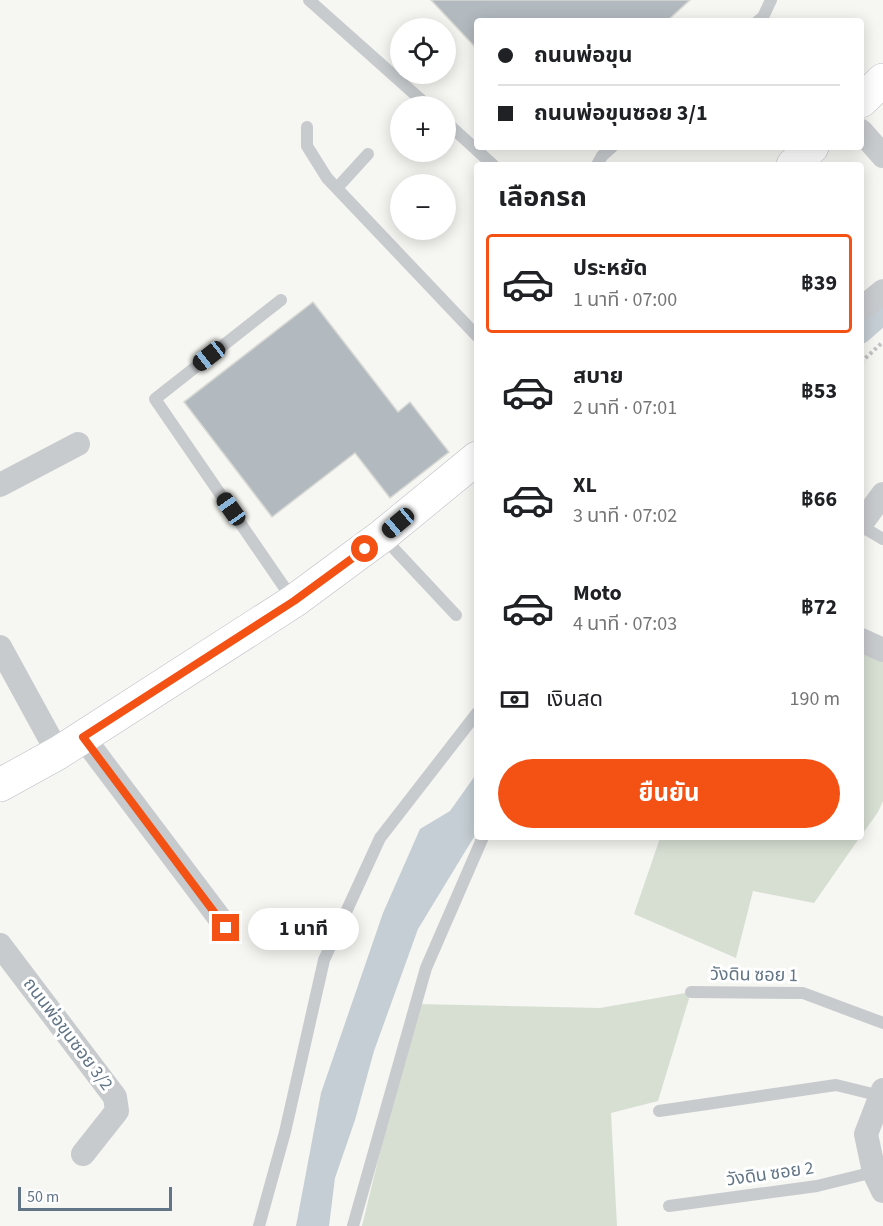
<!DOCTYPE html>
<html lang="th">
<meta charset="utf-8">
<style>
body{margin:0;font-family:"Source Sans 3","Noto Sans Thai",sans-serif;background:#f6f6f6;color:#202124;height:100vh;display:flex;flex-direction:column;font-size:22px;white-space:nowrap}
*{box-sizing:border-box;margin:0}
p{font-size:20px;color:#757577}
.icon{flex:none;width:33px;height:33px;fill:none;stroke:currentColor;stroke-width:2;stroke-linecap:round;stroke-linejoin:round}
.map{position:relative;flex:1;overflow:hidden}
.side{position:absolute;left:474px;top:162px;width:390px;height:678px;display:flex;flex-direction:column;background:#fff;border-radius:6px;box-shadow:0 3px 15px #0003}
.side>*{flex:none}
.guide{position:absolute;left:474px;top:18px;width:390px;height:132px;border-radius:6px;box-shadow:0 3px 15px #0003;display:grid;align-content:center;height:132px;padding:0 24px;background:#fff}
.tools{position:absolute;left:390px;top:18px;display:grid;gap:12px}
.tools a{display:grid;place-items:center;width:66px;height:66px;border-radius:50%;background:#fff;box-shadow:0 3px 15px #0003;font-size:30px}
.scale{position:absolute;left:18px;bottom:15px;width:154px;box-sizing:border-box;padding-left:6px;border:3px solid #627586;border-top:0;font-size:16px;line-height:21px;white-space:nowrap;color:#627586;-webkit-text-stroke:4px #fff;paint-order:stroke}
.end{position:absolute;width:27px;height:27px;margin:-14px;border:8px solid #f45215;background:#fff;box-shadow:0 0 0 3px #fff}
.from{border-radius:50%}
.bubble{position:absolute;height:42px;border-radius:21px;background:#fff;box-shadow:0 3px 15px #0003;font-size:20px;font-weight:700;line-height:42px;text-align:center}
.car{position:absolute;width:18px;height:36px;margin:-18px -9px;border-radius:8px;box-shadow:0 0 4px 2px #0007;background:linear-gradient(#222 24%,#8ab4d8 0 40%,#222 0 76%,#8ab4d8 0 86%,#222 0)}
.guide b{display:flex;align-items:center;gap:21px;height:57px;font-size:22px}
.guide b+b{border-top:2px solid #e0e0e0}
.guide i{width:15px;height:15px;background:#202124}
ul{padding:0;list-style:none}
li{display:flex;align-items:center;gap:18px;height:99px;margin:0 12px 9px;padding:0 12px;border:3px solid transparent;border-radius:6px}
li div{flex:1}
li b{display:block;font-size:22px}
li em{font-style:normal;font-weight:700}
li.selected{border-color:#f45215}
li>.icon{width:54px;height:54px;stroke-width:1.5}
h2{padding:0 24px;font-size:27px;line-height:72px}
.pay{display:flex;align-items:center;gap:15px;height:66px;padding:0 24px;font-size:22px}
.pay p{margin-inline-start:auto}
.button{display:flex;gap:12px;margin-top:auto;padding:12px 24px}
.button a{flex:1;height:69px;border-radius:36px;background:#f45215;color:#fff;font-size:24px;font-weight:700;line-height:69px;text-align:center}
.map>svg:first-child{display:block}
.green{fill:#d7dfd3}
.water{fill:#c5ced4}
.lines{fill:none;stroke-linecap:round;stroke-linejoin:round}
.canal{stroke:#c5ced4;stroke-width:21}
.building{fill:#b3babf;stroke:#d8d8d5;stroke-width:1.5}
.secondary-casing{stroke:#b9bec3;stroke-width:34}
.path{stroke:#c0c2c4;stroke-width:4;stroke-dasharray:3 3;stroke-linecap:butt}
.lane{stroke:#c8cbce;stroke-width:12}
.street{stroke:#c8cbce;stroke-width:24}
.secondary{stroke:#fff;stroke-width:33}
.route{stroke:#f45215;stroke-width:8}
.labels{text-anchor:middle;dominant-baseline:central;stroke-width:6;stroke-linejoin:round;paint-order:stroke}
.street-label{font-size:18px;fill:#627586;stroke:#fff}
</style>
<div class="map">
<svg width="883" height="1226" viewBox="0 0 883 1226">
<rect width="100%" height="100%" fill="#f6f6f2"/>
<path class="green" d="M861 644 883 654V801L878 812 861 836Z
M658 837H860L814 903 753 891 736 958 634 914 660 838Z
M691 992 658 1101 611 1113 617 1226H362L416 1004 600 1008Z"/>
<path class="water" d="M477 773V832L418 929 374 1051 355 1120 335 1178 329 1226H296L321 1093 383 913 420 829 450 811Z"/>
<g class="lines">
<path class="canal" d="M861 333 883 314"/>
</g>
<path class="building" d="M431 0H690L667 21H477V49Z
M313 302 398 412 410 402 449 452 390 498 355 453 272 517 184 402Z"/>
<g class="lines">
<defs>
<path id="secondary" d="M861 101 883 80
M793 165 812 147
M0 785 58 753 294 601 382 536 477 458"/>
</defs>
<use href="#secondary" class="secondary-casing"/>
<path class="path" d="M861 362 883 342"/>
<path class="lane" d="M309 0 428 106
M758 21 763 17 771 0
M446 122 493 165
M307 127V146L327 178 477 336
M597 165 602 156 612 147
M337 188 368 154
M281 300 155 399 293 600
M861 526 883 539
M383 537 456 615
M691 992 803 993 883 1023
M659 1111 836 1085 881 1096
M669 1206 817 1186 874 1172
M259 1226 285 1132 324 960 380 838 477 713
M353 1226 426 968 483 837"/>
<path class="street" d="M861 131 883 156
M861 309 883 291
M0 485 78 444
M861 524 883 494
M861 640 883 650
M0 647 58 753
M83 737 227 928
M0 945 115 1097 117 1111 83 1154
M883 1090 866 1134 874 1172 883 1191"/>
<use href="#secondary" class="secondary"/>
</g>
<g class="lines">
<path class="route" d="M226 928 83 737 294 601 365 549"/>
</g>
<g class="labels">
<g class="street-label">
<text transform="translate(754 975) rotate(1)">วังดิน ซอย 1</text>
<text transform="translate(68 1034) rotate(53)">ถนนพ่อขุนซอย 3/2</text>
<text transform="translate(770 1174) rotate(-8)">วังดิน ซอย 2</text>
</g>
</g>
</svg>
<div class="tools">
<a><svg class="icon" aria-label="locate" viewBox="0 0 24 24"><circle cx="12" cy="12" r="6"/><path d="M12 2v4M12 18v4M2 12h4M18 12h4"/></svg></a>
<a>+</a>
<a>−</a>
</div>
<div class="scale">50 m</div>
<i class="end from" style="left:365px;top:549px"></i>
<i class="end" style="left:226px;top:928px"></i>
<div class="bubble" style="left:248px;top:908px;width:111px">1 นาที</div>
<i class="car" style="left:209px;top:356px;rotate:232deg"></i>
<i class="car" style="left:231px;top:509px;rotate:325deg"></i>
<i class="car" style="left:398px;top:523px;rotate:230deg"></i>
<div class="guide">
<b><i class="from"></i>ถนนพ่อขุน</b>
<b><i></i>ถนนพ่อขุนซอย 3/1</b>
</div>
<section class="side">
<h2>เลือกรถ</h2>
<ul>
<li class="selected"><svg class="icon" aria-label="car" viewBox="0 0 24 24"><path d="M5 17H2v-5l4-1 3-4h7l3 4 3 1v5h-3M9 17h6M6 11h13"/><circle cx="7" cy="17" r="2"/><circle cx="17" cy="17" r="2"/></svg><div><b>ประหยัด</b><p>1 นาที · 07:00</p></div><em>฿39</em></li>
<li><svg class="icon" aria-label="car" viewBox="0 0 24 24"><path d="M5 17H2v-5l4-1 3-4h7l3 4 3 1v5h-3M9 17h6M6 11h13"/><circle cx="7" cy="17" r="2"/><circle cx="17" cy="17" r="2"/></svg><div><b>สบาย</b><p>2 นาที · 07:01</p></div><em>฿53</em></li>
<li><svg class="icon" aria-label="car" viewBox="0 0 24 24"><path d="M5 17H2v-5l4-1 3-4h7l3 4 3 1v5h-3M9 17h6M6 11h13"/><circle cx="7" cy="17" r="2"/><circle cx="17" cy="17" r="2"/></svg><div><b>XL</b><p>3 นาที · 07:02</p></div><em>฿66</em></li>
<li><svg class="icon" aria-label="car" viewBox="0 0 24 24"><path d="M5 17H2v-5l4-1 3-4h7l3 4 3 1v5h-3M9 17h6M6 11h13"/><circle cx="7" cy="17" r="2"/><circle cx="17" cy="17" r="2"/></svg><div><b>Moto</b><p>4 นาที · 07:03</p></div><em>฿72</em></li>
</ul>
<div class="pay"><svg class="icon" aria-label="cash" viewBox="0 0 24 24"><path d="M3 7h18v10H3z"/><circle cx="12" cy="12" r="2"/></svg>เงินสด<p>190 m</p></div>
<div class="button"><a>ยืนยัน</a></div>
</section>
</div>
